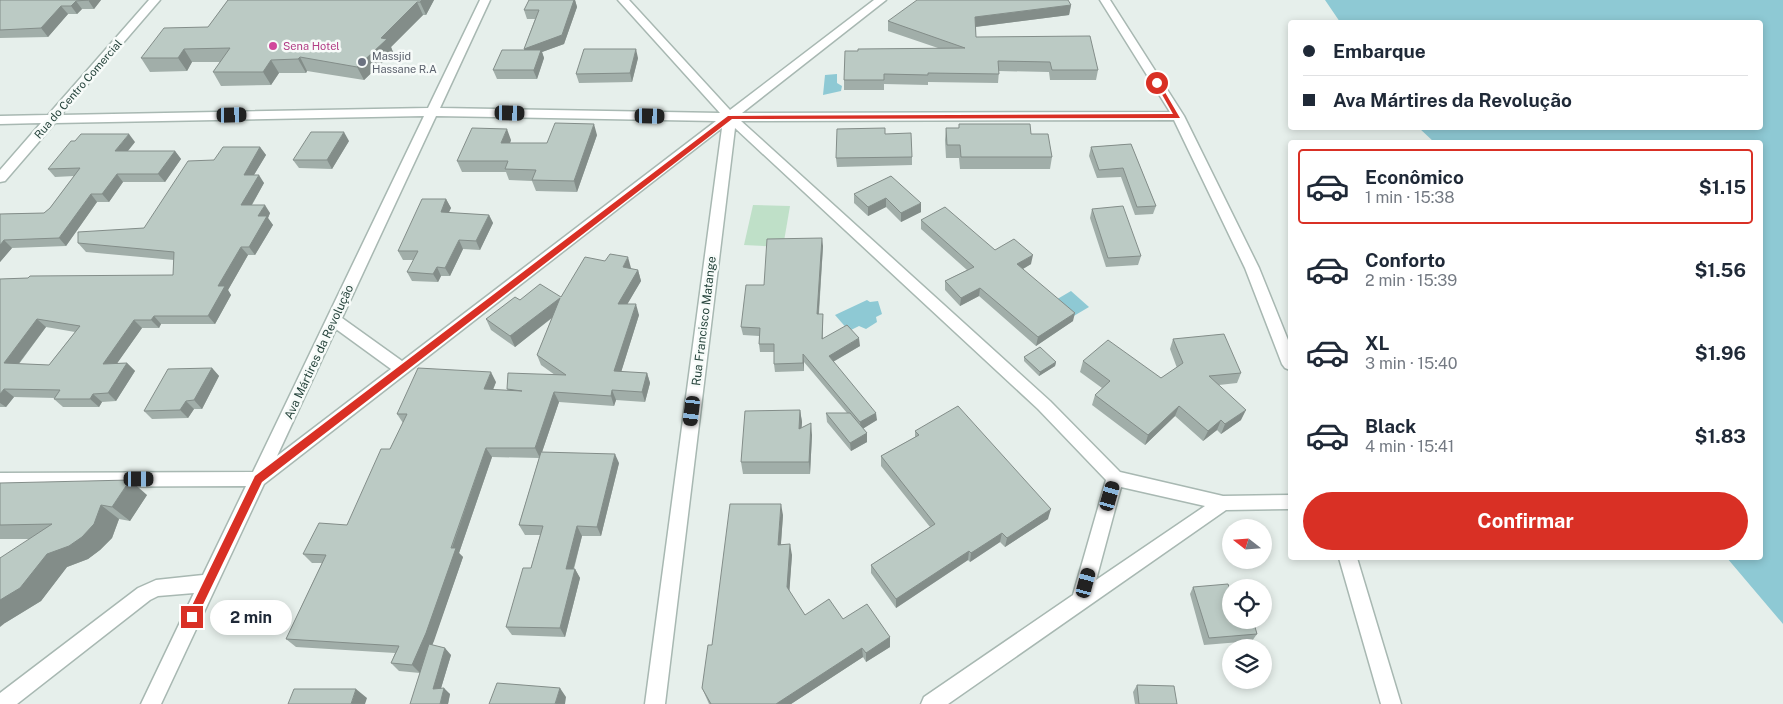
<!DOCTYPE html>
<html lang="pt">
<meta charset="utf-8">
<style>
body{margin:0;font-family:"Public Sans",sans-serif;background:#f2f2f3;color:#1f2937;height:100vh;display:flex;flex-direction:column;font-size:19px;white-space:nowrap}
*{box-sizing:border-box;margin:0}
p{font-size:16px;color:#747a83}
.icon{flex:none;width:28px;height:28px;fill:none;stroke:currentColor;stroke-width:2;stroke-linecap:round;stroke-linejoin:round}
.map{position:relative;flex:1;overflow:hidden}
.sheet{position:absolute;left:1288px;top:140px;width:475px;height:420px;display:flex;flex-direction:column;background:#fff;border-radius:5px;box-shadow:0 2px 8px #0003}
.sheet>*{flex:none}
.hud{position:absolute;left:1288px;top:20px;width:475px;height:110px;border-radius:5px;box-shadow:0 2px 8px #0003;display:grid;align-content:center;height:110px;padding:0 15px;background:#fff}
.needle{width:32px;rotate:287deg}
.buttons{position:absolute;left:1222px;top:519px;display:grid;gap:10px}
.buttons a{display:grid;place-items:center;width:50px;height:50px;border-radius:50%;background:#fff;box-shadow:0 2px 8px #0003;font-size:25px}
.end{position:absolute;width:22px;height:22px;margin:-11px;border:6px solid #d93025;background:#fff;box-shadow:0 0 0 2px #fff}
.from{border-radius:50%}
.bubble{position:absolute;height:35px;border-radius:18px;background:#fff;box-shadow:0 2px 8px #0003;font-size:16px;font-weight:700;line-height:35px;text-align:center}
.car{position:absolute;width:15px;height:30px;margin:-15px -8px;border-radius:6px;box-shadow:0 0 4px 1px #0007;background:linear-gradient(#222 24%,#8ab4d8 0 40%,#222 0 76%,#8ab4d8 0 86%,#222 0)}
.hud b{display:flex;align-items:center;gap:18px;height:48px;font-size:19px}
.hud b+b{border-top:1px solid #e0e1e3}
.hud i{width:12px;height:12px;background:#1f2937}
ul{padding:9px 0 0;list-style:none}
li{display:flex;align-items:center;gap:15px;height:75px;margin:0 10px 8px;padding:0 5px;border:2px solid transparent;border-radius:5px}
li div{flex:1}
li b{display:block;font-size:19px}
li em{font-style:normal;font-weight:700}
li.current{border-color:#d93025}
li>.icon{width:45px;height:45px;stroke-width:1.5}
.cta{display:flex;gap:10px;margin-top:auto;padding:10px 15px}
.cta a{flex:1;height:58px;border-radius:30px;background:#d93025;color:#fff;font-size:20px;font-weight:700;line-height:58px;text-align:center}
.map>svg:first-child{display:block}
.green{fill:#bfe0c8}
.water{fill:#8ec9d4}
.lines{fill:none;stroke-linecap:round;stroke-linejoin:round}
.minor-casing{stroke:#a8b8b2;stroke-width:3}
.minor{fill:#fff;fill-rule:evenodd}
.wall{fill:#a1aea9;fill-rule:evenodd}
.shaded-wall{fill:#838d89}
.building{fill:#bbcac4;stroke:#838d89;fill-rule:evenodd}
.route{fill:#d93025}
.hotel-dot{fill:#d1479c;stroke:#f7fbf9;stroke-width:2}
.worship-dot{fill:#6b7280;stroke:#f7fbf9;stroke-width:2}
.labels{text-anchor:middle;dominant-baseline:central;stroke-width:5;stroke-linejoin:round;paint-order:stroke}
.far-hotel-label{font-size:11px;fill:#b23c85;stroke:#f7fbf9;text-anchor:start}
.far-worship-label{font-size:11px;fill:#5b616d;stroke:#f7fbf9;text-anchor:start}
.far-street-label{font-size:11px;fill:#24423a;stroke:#f7fbf9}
.street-label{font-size:12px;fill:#24423a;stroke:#f7fbf9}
</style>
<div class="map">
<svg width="1783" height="704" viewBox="0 0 1783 704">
<rect width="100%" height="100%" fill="#e6efeb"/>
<path class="green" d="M753 205 790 206 783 247 744 245Z"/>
<path class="water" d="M1325 0H1783V624L1727 558H1760V142H1434L1419 128H1760V22H1340Z
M837 74V83L842 86 841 91 823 95 825 75Z
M1071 291 1089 307 1072 317 1054 301Z
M867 300 870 302 878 301 882 314 876 317 877 322 866 329 859 326 849 331 835 315Z"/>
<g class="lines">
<defs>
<path id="minor" d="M149 0H160L61 115 428 108 480 0H490L440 108 720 113 618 0H629L730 110 874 0H886L742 113 1170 112 1100 0H1110L1184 116 1259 268 1290 345V370L1285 368 1282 364 1245 268 1174 120 741 121 1050 401 1120 472 1223 496 1290 495V509L1226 510 948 704H921L924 697 1073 595 1106 480 1038 409 735 128 665 704H645L722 128 264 484 161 704H141L194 593 158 596 150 600 17 704H0V693L138 588 156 580 203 575 246 486 0 487V473L253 472 424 116 55 123 5 181 0 182V170L41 123 0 124V116L48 115ZM436 116 716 121 402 361 342 318ZM336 329 391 369 277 456ZM1121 487 1205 506 1096 580Z
M1339 558H1357L1401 704H1381Z"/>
</defs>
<use href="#minor" class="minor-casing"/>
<use href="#minor" class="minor"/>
</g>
<path class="wall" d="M0 0H101L94 9H82L77 14H68L48 37 0 38Z
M228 0H434L426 15H423L391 47 393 52 364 80 307 71 306 73H279L271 85 221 86 213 72 220 62H192L187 71 150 72 141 58 208 27Z
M529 0H575L577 7 564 44 542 52 544 58 537 79H497L493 70 525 50 524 49 535 19H527L524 10Z
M1071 5 1069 15 976 27V37L1098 70 1096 80H1050L1049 72 999 71 998 83 928 82V85L884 84V90H844V80L938 48 888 31V21Z
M638 58 632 82 579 83 576 74Z
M959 124 1031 134 1052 157 1050 169H960L959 158H946L945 140 946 128H959Z
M885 134 912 157V165L837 167 836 158Z
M597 135 577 192 536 191 532 181 509 180 506 172H462L457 161 511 140 510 143H547Z
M349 141 332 169 299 168 293 160Z
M135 142 128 151H175L181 159 165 182H123L109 202H97L66 246 12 248 0 262V214L44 213 50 208 74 176 55 177 48 169Z
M1131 144 1156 206 1153 214 1135 215 1121 177 1097 178 1089 156 1091 147Z
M260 147 266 155 254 175 264 183 252 205 270 213 268 218 273 225 255 255H248L228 290 231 295 215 324H161L159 328H142L117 363H127L135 371 116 401 102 402 99 407H63L54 399 55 398 14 397 6 407H0V279L173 275 174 260 86 252 78 243 144 228 214 160ZM46 327 75 332 49 365 19 364Z
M891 176 921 212 901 222 886 207 868 216 854 203V194Z
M446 199 451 208 448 213 489 215 493 223 480 250 463 249 450 276H441L438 282 412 281 407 272 414 260H403L398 251Z
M1092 209 1141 256 1138 265 1106 267 1090 218Z
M921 220 995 250 1031 264 1023 269 1073 321 1036 346 979 296 960 306 945 290V281L967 270 921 229Z
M823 246 819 314H823V338L860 346 833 362 877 420 863 428 867 433V442L851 451 827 422 826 413H847L804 362V371L775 372 774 364V352H760L759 344V336L743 335 741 327 764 285Z
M631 268V269L638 270 641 281 627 304 639 315 621 372 647 373 650 383 645 402 616 400 614 406 559 402 542 452 619 463 601 536H582L574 569H575L580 578 565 637 512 635 506 627 531 568 540 535H525L519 525 539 458 492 457 459 553 463 557 432 645 451 655 441 688 450 694 448 704 420 673 399 671 391 663 395 653 296 647 286 639 322 563H312L303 554 347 525 390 449 403 423 397 414 496 382 493 390H508L507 389 555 375 541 365 537 355 552 318 515 347 491 330 486 319 520 300 561 297Z
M1173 339 1241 373 1237 383 1219 385 1241 420 1221 434 1217 430 1203 441 1175 416 1145 445 1092 405 1095 395 1102 388 1080 372 1083 361 1161 378 1177 368 1170 349Z
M1024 357 1056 362 1055 366 1039 376 1024 361Z
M212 368 219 376 202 409H194L188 418 152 419 144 411Z
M800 410 802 422 801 428 812 435 810 474H743L741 462Z
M915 431 1048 519 1005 547 1000 542 970 562 968 560 896 608 871 573V565L930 527 881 466V456L915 437Z
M0 483 147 495 130 521 119 519 112 538 100 550 88 559 67 567 41 601 5 623 29 539H0Z
M783 515 781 544 792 555 789 591 805 615 843 619 890 637V647L866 662 863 657 791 704H709L702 688 712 645Z
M1193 587 1231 620 1257 634 1252 641 1204 645 1190 594Z
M1137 685 1177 704H1135L1133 692Z"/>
<path class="shaded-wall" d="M88 0H101L94 9Z
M422 0H434L426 15 420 2Z
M574 0H575L577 7 564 44 542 52 544 58 537 79 524 49Z
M76 1 82 9 77 14 71 6Z
M417 2 423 15 391 47 393 52 364 80 357 67 381 38Z
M1071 5 1069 15 974 27 975 17Z
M61 6 68 14 48 37 41 28Z
M184 49 192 62 187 71 178 58Z
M636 49 638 58 632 82 630 73Z
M300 57 307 71 306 73 298 59Z
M271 60 279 73 271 85 263 72Z
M594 124 597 135 577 192 574 181Z
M507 129 511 140 506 154 501 143Z
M344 132 349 141 332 169 327 160Z
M129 134 135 142 121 159 115 151Z
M260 147 266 155 249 183 244 175Z
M175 151 181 159 165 182 158 174Z
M117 174 123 182 109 202 102 194Z
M259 175 264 183 247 213 241 205Z
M91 194 97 202 66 246 59 238Z
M886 198V207L868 216V207Z
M446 199 451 208 445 221 441 212Z
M921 203V212L901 222V213Z
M265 205 270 213 268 218 273 225 255 255 249 247 258 216Z
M489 215 493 223 480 250 476 241Z
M822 238 823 246 818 322 817 314Z
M4 240 12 248 0 262V245Z
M459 240 463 249 450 276 445 268Z
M241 247 248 255 228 290 231 295 215 324 208 316 218 286Z
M1033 255 1031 264 1016 273 1017 264Z
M628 257 631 268 626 278 623 267Z
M437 267 441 276 438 282 433 274Z
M638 270 641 281 621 315 618 304Z
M980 288 979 296 960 306 961 298Z
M560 298 564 308 515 347 510 336Z
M636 304 639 315 618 382 614 371Z
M1075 313 1073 321 1036 346 1038 337Z
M154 316 161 324 159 328 151 320Z
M37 319 46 327 13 371 4 363Z
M134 320 142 328 111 372 103 364Z
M859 338 860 346 829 364V356Z
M803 354 804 362V371L803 363Z
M1056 362 1055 366 1039 376 1040 372Z
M127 363 135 371 116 401 108 393Z
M212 368 219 376 202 409 194 400Z
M491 372 496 382 489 399 484 389Z
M647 373 650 383 645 402 642 392Z
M4 389 14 397 6 407 0 403V394Z
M612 390 616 400 614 406 611 396Z
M554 392 559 402 540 458 535 448Z
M93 394 102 402 99 407 90 399Z
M186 401 194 409 188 418 180 410Z
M1179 406 1175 416 1145 445 1148 435Z
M800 410 802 422 801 441 799 429Z
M1246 410 1241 420 1221 434 1225 424Z
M876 413 877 420 861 430 860 422Z
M1221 420 1217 430 1203 441 1208 431Z
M811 423 812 435 810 474 809 462Z
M867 433V442L851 451 850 443Z
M486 448 492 457 459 553 463 557 434 641 420 673 412 665Z
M615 454 619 463 601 536 597 527Z
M130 480 147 495 130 521 112 507Z
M781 504 783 515 780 555 778 545Z
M101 505 119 519 112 538 100 550 88 559 67 567 41 601 5 623 0 627V600L47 554Z
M1051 509 1048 519 1005 547 1007 538Z
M577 526 582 536 571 578 566 569Z
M1002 533 1000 542 970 562 971 553Z
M790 544 792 555 789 597 787 587Z
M969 551 968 560 896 608V599Z
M575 569 580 578 565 637 560 628Z
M890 637V647L866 662V653Z
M445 648 451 655 439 695 433 689Z
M862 648 863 657 791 704H776Z
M444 688 450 694 448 704H440Z
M560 688 566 697 565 704H555Z
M356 689 367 698 365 704H351Z"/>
<path class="building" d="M0 0H88L76 1 71 6H61L41 28 0 30Z
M228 0H422L420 2H417L381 38 387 39 357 67 300 57 298 59 271 60 263 72H213L230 48 184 49 178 58H141L164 28 208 27Z
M529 0H574L562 35 524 49 539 10H524Z
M917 0H1068L1071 5 975 17 976 37 1090 36 1098 70H1052L1050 62 998 61 999 74 928 73V75L884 74V80H844L845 51H858V49L965 48 888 21Z
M584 49H636L630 73 576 74Z
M502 50H541L534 70H493Z
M555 123 594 124 574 181 532 180 536 170 505 169 508 161H457L472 128 507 129 501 143H547Z
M959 124H1030L1031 134H1048L1052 157H961L960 145H947L946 128H959Z
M885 128V134L911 133 912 157 836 158 837 129Z
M311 132H344L327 160H293Z
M81 134H129L115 151H175L158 174H117L102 194H91L59 238 4 240 0 245V214L44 213 50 208 80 168 48 169 71 141H75Z
M1131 144 1156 206 1137 207 1123 168 1099 170 1091 147Z
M223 147H260L244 175H259L241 205H265L258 216H267L249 247H241L218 286H225L208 316H154L151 320H134L103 364 127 363 108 393 93 394 90 399H54L60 390 4 389 0 394V279L28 278 30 276 173 275 174 252 78 243V232L144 228 188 161 214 160ZM37 319 80 326 49 365 4 363Z
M891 176 921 203 901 213 886 198 868 207 854 194Z
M422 199H446L441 212 489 215 476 241 459 240 445 268 437 267 433 274 407 272 418 251H398Z
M1123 206 1141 256 1108 258 1092 209Z
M945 207 995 250 1014 239 1033 255 1017 264 1075 313 1038 337 980 288 961 298 945 281 974 267 921 220Z
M822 238 817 314H823L822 339 847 325 859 338 829 356 876 413 860 422 803 354V363L774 364V344H759L760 328 741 327 746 285H764L767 239Z
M610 254 628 257 623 267 638 270 618 304H636L614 371 647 373 642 392 612 390 611 396 554 392 535 448H486L451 548H456L426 633 412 665 391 663 399 646 286 639 326 555 303 554 319 523 347 525 381 449H390L407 414H397L418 368 491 372 484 389 522 391 507 389 508 373 566 375 537 355 560 298 510 336 486 319 515 297 520 300 540 284 561 297 585 257 605 261Z
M1224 334 1241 373 1209 376 1246 410 1225 424 1221 420 1208 431 1179 406 1148 435 1095 395 1110 381 1083 361 1108 340 1161 378 1183 363 1173 339Z
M1040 347 1056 362 1040 372 1024 357Z
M212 368 194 400 186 401 180 410 144 411 168 369Z
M958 406 1051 509 1007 538 1002 533 971 553 969 551 896 599 871 565 935 524 881 456 919 435 915 431Z
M800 410 799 429 811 423 809 462H741L745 411Z
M826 413H850L867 433 850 443Z
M541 452 615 454 597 527 577 526 566 569H575L560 628 506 627 523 568H531L543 526 519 525Z
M130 480 112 507 101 505 94 524 82 537 69 546 47 554 20 588 0 600V558L52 524 0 525V483Z
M730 504H781L778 545 790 544 787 587 805 615 829 599 843 619 867 604 890 637 866 653 862 648 776 704H711L702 688 708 645H712Z
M1228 584 1231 593V620H1253L1257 634 1209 638 1193 587Z
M429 644 445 648 433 689 444 688 440 704H410Z
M497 683 560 688 555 704H489Z
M1137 685 1174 686 1177 704H1139Z
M294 689H356L351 704H288Z"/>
<path class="route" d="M1155 82H1159L1180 118 732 119 262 482 195 621H188V614L255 476 728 116 1173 114Z"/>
<circle class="hotel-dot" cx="273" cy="46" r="5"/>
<circle class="worship-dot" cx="362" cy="62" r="5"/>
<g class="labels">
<g class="far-hotel-label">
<text x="283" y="46">Sena Hotel</text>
</g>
<g class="far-worship-label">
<text x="372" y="56">Massjid<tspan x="372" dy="13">Hassane R.A</tspan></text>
</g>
<g class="far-street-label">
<text transform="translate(78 89) rotate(-49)">Rua do Centro Comercial</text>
</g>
<g class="street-label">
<text transform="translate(704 321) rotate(-83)">Rua Francisco Matange</text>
<text transform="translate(319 352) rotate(-65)">Ava Mártires da Revolução</text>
</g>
</g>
</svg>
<div class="buttons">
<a><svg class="needle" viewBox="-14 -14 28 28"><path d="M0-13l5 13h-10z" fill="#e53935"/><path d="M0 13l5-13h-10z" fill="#747a83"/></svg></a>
<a><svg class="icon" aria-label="locate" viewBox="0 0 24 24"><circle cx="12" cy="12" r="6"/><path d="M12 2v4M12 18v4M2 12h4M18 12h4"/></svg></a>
<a><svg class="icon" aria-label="layers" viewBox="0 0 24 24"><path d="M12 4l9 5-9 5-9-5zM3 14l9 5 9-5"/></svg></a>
</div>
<i class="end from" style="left:1157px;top:83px"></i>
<i class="end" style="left:192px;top:617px"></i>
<div class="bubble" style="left:210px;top:600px;width:82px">2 min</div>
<i class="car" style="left:510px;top:113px;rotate:91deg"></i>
<i class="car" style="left:232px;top:115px;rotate:89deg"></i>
<i class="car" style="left:650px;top:116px;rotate:91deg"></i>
<i class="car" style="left:692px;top:411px;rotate:187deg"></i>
<i class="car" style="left:139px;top:479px;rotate:90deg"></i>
<i class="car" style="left:1110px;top:496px;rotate:16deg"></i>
<i class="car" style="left:1086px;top:583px;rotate:15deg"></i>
<div class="hud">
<b><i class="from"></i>Embarque</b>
<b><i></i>Ava Mártires da Revolução</b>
</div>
<section class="sheet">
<ul>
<li class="current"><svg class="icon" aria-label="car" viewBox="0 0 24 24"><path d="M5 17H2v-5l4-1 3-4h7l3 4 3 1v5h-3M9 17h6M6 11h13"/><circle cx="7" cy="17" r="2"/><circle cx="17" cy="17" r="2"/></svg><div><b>Econômico</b><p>1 min · 15:38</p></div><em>$1.15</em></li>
<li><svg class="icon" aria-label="car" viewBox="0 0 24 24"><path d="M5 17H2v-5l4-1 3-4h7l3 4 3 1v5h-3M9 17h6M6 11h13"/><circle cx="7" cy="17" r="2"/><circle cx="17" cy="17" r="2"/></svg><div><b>Conforto</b><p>2 min · 15:39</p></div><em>$1.56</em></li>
<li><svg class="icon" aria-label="car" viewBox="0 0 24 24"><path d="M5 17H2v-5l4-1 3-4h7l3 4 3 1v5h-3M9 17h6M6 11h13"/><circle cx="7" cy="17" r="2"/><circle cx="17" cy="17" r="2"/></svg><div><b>XL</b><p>3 min · 15:40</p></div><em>$1.96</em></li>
<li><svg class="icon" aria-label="car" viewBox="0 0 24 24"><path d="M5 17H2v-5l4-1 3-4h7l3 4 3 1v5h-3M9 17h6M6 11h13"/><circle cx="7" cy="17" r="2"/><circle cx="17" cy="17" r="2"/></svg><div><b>Black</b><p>4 min · 15:41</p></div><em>$1.83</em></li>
</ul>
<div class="cta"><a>Confirmar</a></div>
</section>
</div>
